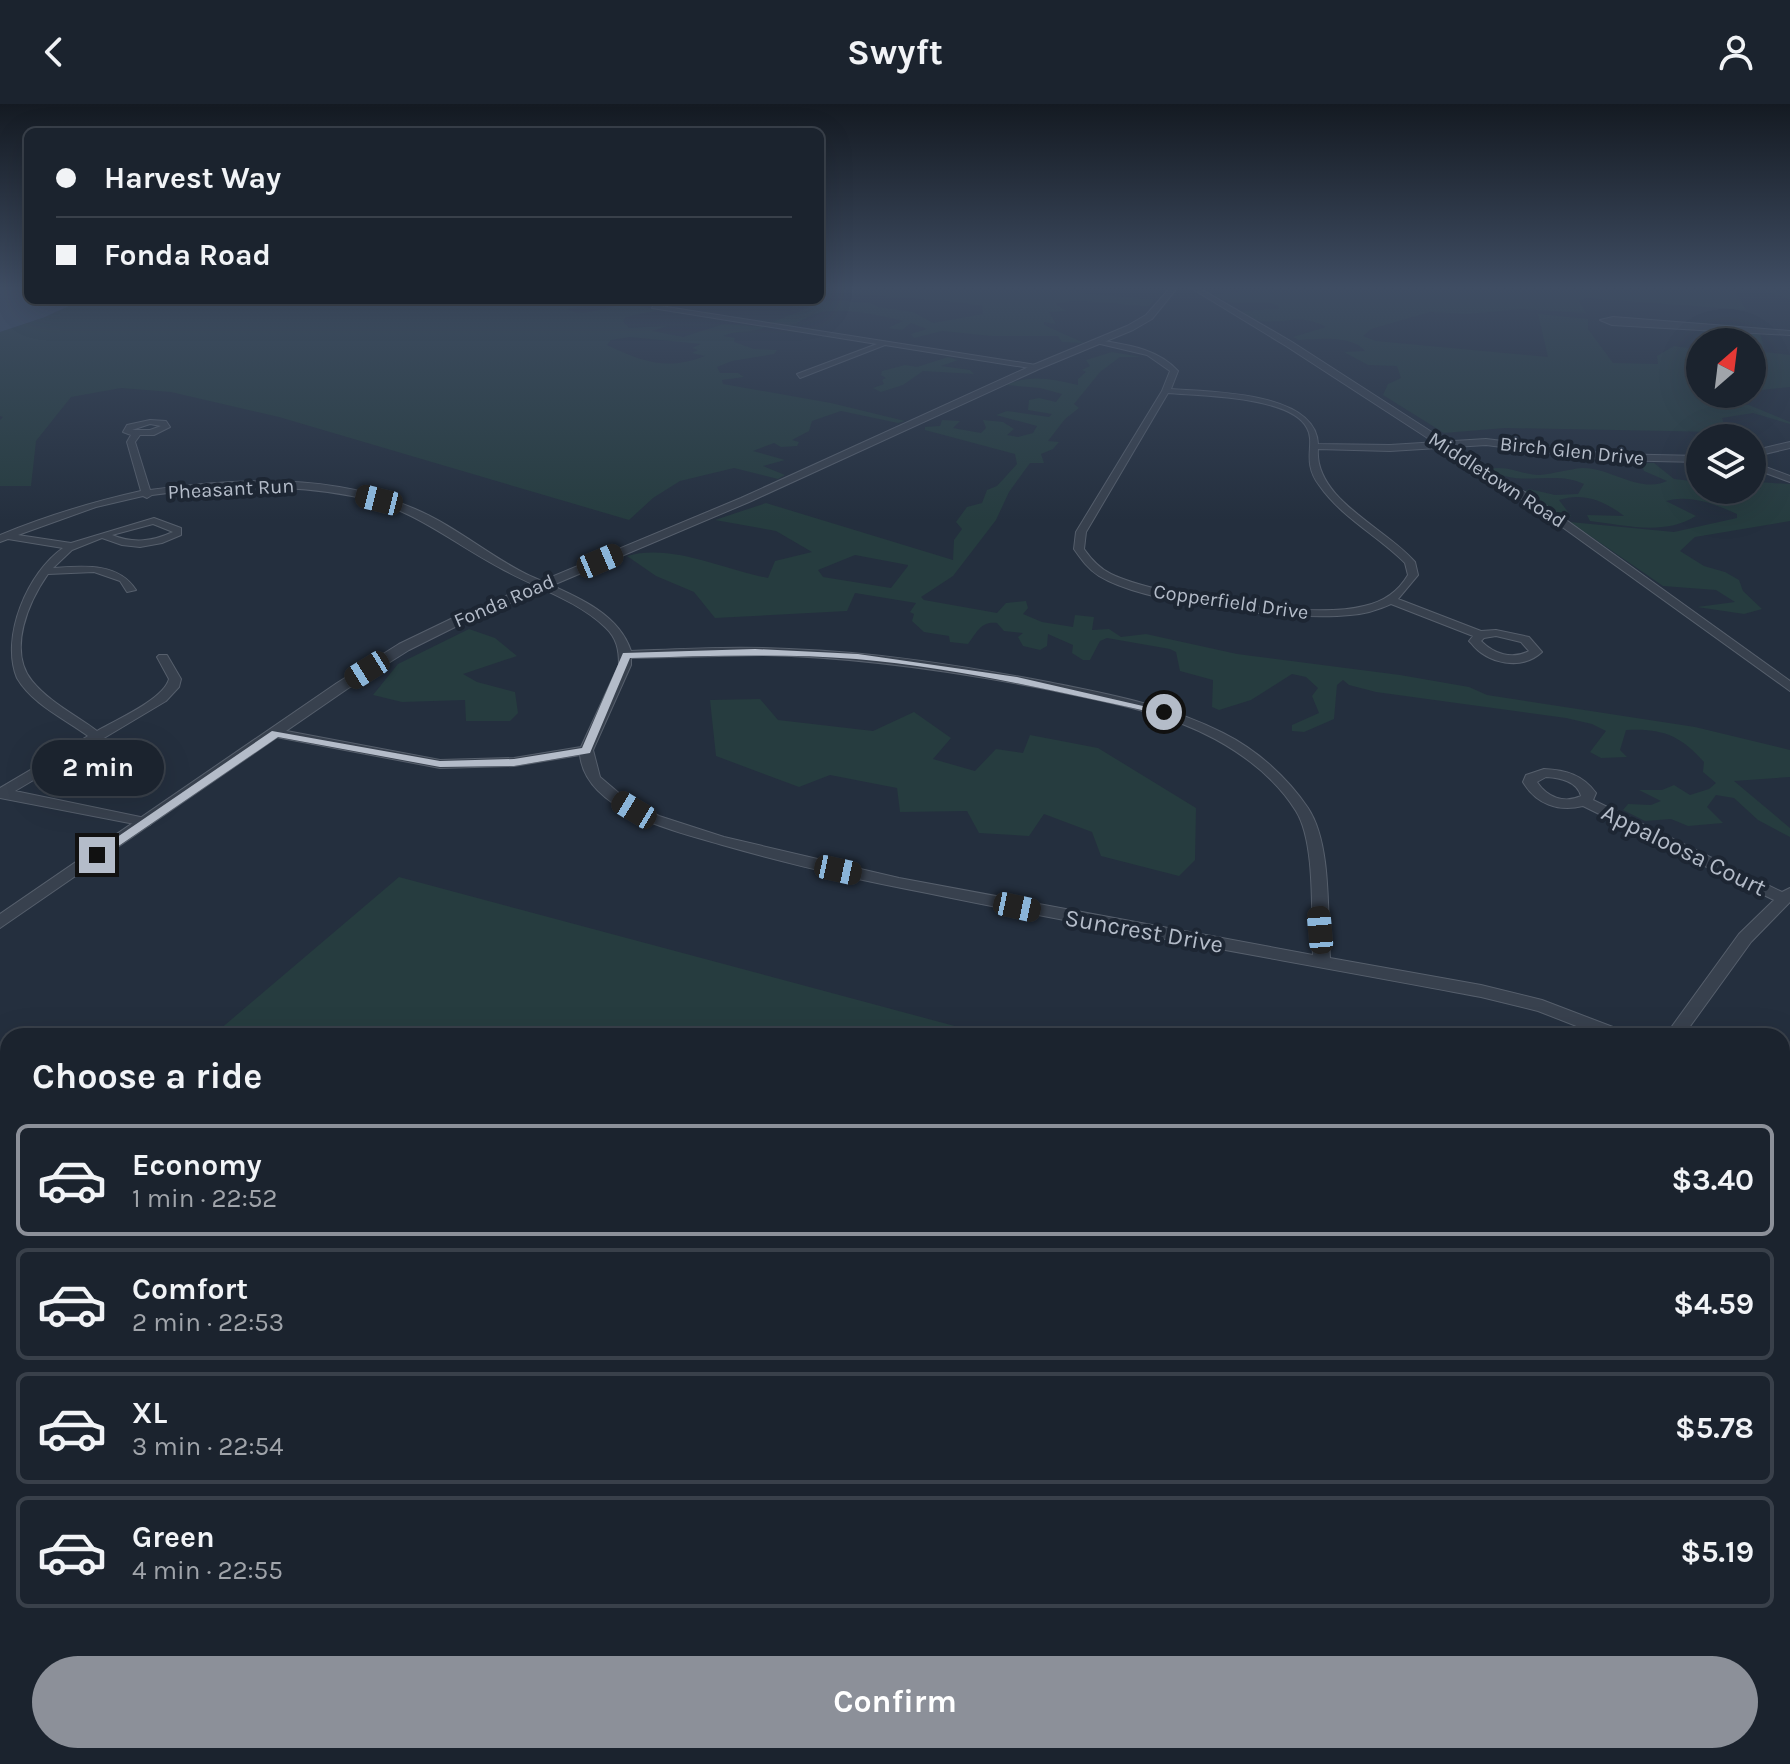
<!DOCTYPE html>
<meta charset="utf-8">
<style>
body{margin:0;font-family:Karla,sans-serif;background:#282f3a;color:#f1f3f6;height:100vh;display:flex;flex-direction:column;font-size:30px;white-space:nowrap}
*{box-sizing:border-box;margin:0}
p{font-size:26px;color:#a0a4aa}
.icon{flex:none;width:44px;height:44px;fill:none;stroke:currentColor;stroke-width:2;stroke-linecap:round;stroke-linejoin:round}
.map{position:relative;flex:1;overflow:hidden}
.panel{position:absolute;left:0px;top:924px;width:1790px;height:736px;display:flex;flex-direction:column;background:#1b232e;border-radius:24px 24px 0 0;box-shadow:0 8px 32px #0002,0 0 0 2px #39404a}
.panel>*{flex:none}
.hud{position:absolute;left:24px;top:24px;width:800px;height:176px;border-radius:12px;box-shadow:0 8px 32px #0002,0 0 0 2px #39404a;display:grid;align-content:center;height:176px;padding:0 32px;background:#1b232e}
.needle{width:52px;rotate:28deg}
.fabs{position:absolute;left:1686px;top:224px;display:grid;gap:16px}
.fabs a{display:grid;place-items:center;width:80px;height:80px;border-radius:50%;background:#1b232e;box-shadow:0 8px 32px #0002,0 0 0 2px #39404a;font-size:40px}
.end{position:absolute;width:36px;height:36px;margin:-18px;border:10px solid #b4bcc9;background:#111;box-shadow:0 0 0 4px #111}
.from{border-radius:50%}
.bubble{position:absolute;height:56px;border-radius:28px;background:#1b232e;box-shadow:0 8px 32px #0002,0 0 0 2px #39404a;font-size:26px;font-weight:700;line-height:56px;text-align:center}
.car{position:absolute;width:24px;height:48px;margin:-24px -12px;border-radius:10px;box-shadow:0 0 6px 2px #0007;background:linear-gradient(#222 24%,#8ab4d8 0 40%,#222 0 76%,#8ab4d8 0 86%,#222 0)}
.hud b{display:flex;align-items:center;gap:28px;height:76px;font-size:30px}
.hud b+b{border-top:2px solid #39404a}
.hud i{width:20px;height:20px;background:#f1f3f6}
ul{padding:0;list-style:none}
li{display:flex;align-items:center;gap:24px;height:112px;margin:0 16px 12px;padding:0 16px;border:4px solid #39404a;border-radius:12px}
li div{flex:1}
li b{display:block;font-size:30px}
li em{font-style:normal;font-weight:700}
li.selected{border-color:#8c9099}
li>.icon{width:72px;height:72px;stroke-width:1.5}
h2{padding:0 32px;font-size:36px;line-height:96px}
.action{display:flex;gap:16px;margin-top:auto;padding:16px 32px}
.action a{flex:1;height:92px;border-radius:48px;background:#8c9099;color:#fff;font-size:32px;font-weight:700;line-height:92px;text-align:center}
header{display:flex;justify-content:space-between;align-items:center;height:104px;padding:0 32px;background:#1b232e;font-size:36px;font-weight:700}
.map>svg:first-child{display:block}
.green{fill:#263c3f;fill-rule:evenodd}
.water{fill:#394c67}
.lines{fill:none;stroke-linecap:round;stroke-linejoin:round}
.minor-casing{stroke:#565f6c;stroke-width:2}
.tertiary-casing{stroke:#565f6c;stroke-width:2}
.minor{fill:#38414e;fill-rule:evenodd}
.tertiary{fill:#38414e;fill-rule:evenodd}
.route{fill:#b4bcc9}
.labels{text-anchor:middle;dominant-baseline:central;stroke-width:8;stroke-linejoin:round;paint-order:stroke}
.far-street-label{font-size:20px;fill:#b4bcc9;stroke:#1d2633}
.street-label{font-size:24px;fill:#b4bcc9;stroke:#1d2633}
</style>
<header><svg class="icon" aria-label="back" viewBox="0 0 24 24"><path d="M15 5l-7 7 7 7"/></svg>Swyft<svg class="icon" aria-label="person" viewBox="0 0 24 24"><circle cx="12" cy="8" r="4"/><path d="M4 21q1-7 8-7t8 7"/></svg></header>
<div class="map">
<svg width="1790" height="1660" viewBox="0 0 1790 1660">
<rect width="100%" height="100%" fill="#242f3e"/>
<path class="green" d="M839 184H1084L1079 189 1155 196 1149 202C1126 202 1073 192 1056 200L1066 207 1049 208 1056 220 1044 218V221L1084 239 1062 238 1058 232H992L942 227 914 234 911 230 927 225 911 219 902 226 888 224 903 217C877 211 849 204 822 208 799 212 801 227 770 219L829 196 871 199 878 203 913 208 933 219 983 210 982 202C937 194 892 194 847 189Z
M1267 184H1790V195L1758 185 1736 188 1746 206 1586 194 1579 197 1586 209 1522 205 1467 210 1430 208 1371 225 1363 232 1376 237 1548 253 1538 210 1588 215V225L1613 259 1658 260 1657 252 1674 242 1700 246V290H1738L1714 292V299L1749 301 1790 318V320L1753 309 1722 314 1726 326 1719 328 1505 324 1444 329 1383 291 1388 280 1401 274 1397 262 1368 261 1344 248 1365 247C1352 231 1318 235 1299 236L1293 233 1326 223C1300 208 1280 222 1256 216 1250 214 1244 209 1238 207L1279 205 1278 201C1253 194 1237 206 1214 191Z
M82 196H582L590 201 567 205C582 215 608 201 626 201 637 201 648 204 659 206L626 213 623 217 629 224 667 222 652 227 683 233 724 220 765 223C750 230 738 225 723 232L735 234 734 238 754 245 777 246 774 250 732 257 717 263 720 269H738L744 273 722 276 723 280 831 299 905 317 898 319 841 307 812 317 809 327 792 336 799 338 797 342 781 343 774 339 753 347 785 356 763 362 785 371 778 375 734 364 680 377 653 394 629 416 279 313 171 288 121 284 71 293 36 337 31 382H0V316L3 313 0 312V228L45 213ZM630 233 701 240 692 244 698 246 692 249 705 252C667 267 643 258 607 241L611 236Z
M1726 227 1760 229 1765 248 1790 251V283L1752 287V238H1734L1723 232Z
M1112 248 1141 253H1120L1100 268 1074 300 1079 304 1065 315 1048 337 1059 338 1053 345 1041 350 1044 359H1030L1009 388 996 416 953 472 921 493 924 496 997 509 1006 499 1026 497 1028 504 1023 510 1042 518 1073 523 1075 511 1094 513 1092 526 1109 525 1121 533 1146 530 1237 550 1400 571 1469 583 1487 591 1695 623 1790 646V673L1734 677 1790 724V733L1758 716 1734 694 1716 691 1707 703 1723 719 1688 722 1671 715 1645 717 1623 706 1628 700 1651 701 1661 697 1639 686H1662L1674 681 1690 691 1709 685 1716 679 1703 668 1704 658C1680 631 1662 624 1626 626L1620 646 1627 653 1601 654 1590 648 1606 627 1592 620 1566 614 1376 588 1349 581 1343 576 1337 581 1334 615 1304 628 1292 627V621L1319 609 1312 592 1318 584 1306 573 1292 570 1251 596 1219 606 1212 603 1213 576 1180 567 1176 548 1170 545 1107 534 1100 537 1090 556H1083L1072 549 1073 541 1048 530 1047 542 1040 546 1023 542 1018 533 1023 529 1004 527 997 519C981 517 977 528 968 540L950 538 949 532 924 528 912 517 914 510 910 508 916 499 855 489 847 507 715 514 694 488 656 472 627 452C672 439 724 466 768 474L775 457 812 448 776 427 715 416 766 399 953 456 954 436 962 425 956 418 967 403 982 399 987 386 997 382 1017 360 1015 350 925 326V323L940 322 942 316 960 317 953 324 981 329 986 324 983 316 1003 318 1014 325 1007 331 1018 333 1033 329 1037 322 996 311 1007 307 1049 313 1052 310 1028 306 1029 296 1039 294 1056 298 1062 290 1040 284 1006 281C1031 270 1052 275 1078 281V275L1086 268 1082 266 1090 262 1086 256ZM855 451 908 461V462L891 484 823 473 818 466Z
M948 253 958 256 941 262 970 266 974 270 923 267 903 281 881 288 873 284 884 280 882 276 886 274 881 271 882 267 905 261 917 263Z
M1641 359H1654L1674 375 1700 378V386H1757L1761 384 1758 378 1790 380V417L1695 433 1680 447 1704 462 1725 468 1739 476 1743 487 1762 505 1744 510 1697 503 1735 498 1716 486 1663 482 1570 418 1674 428 1737 414V410C1715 400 1690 390 1666 397L1696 412C1664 432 1625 421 1590 417L1587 411 1624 412C1605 397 1583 388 1559 396L1571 412 1562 413 1524 388 1529 385 1555 391 1578 390 1584 380C1554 365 1518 385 1490 365 1507 361 1523 371 1539 371 1553 370 1569 365 1582 364 1609 363 1640 390 1667 377L1644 367Z
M469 525 495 534 517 552 463 570 477 578 515 588 518 609 510 617H466L465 596 402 598 373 591 398 560Z
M760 595 778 616 873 627 914 608 951 634 933 655 975 667 996 645 1023 649 1030 631 1098 644 1196 704 1195 756 1179 772 1101 752 1092 728 1044 710 1029 732 979 729 967 707 900 708 897 684 830 671 799 683 716 652 710 596Z
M399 773 992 932H212Z
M8 1106V1279L0 1275V1112Z
M803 1652H1631L1632 1660H820Z"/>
<path class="water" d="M0 184H28V196H82L45 213 0 228Z"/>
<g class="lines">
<defs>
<path id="minor" d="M654 201 1036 261 1040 263 1036 265 885 241 800 274 797 270 877 240 652 204Z
M1613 213 1790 227V231L1612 221 1600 216Z
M1098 236C1127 241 1157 244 1178 267L1171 285C1209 288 1316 287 1318 340L1390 341 1486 335 1609 350 1700 352V358L1609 356 1486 341 1390 347 1318 345C1314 395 1386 424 1415 458L1418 471 1398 495 1481 527 1496 526 1529 533 1542 548C1522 567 1487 560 1471 539L1469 537 1473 532 1391 500C1378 506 1364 510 1350 511 1294 517 1146 501 1099 472 1088 465 1081 455 1074 445L1076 428 1162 287 1170 267 1147 251 1096 239ZM1168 289C1200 292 1291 292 1307 324 1316 340 1301 357 1319 381 1341 413 1378 432 1405 459L1408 471C1398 488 1383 498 1364 502 1312 516 1159 493 1111 470 1099 464 1091 455 1084 445L1086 428ZM1496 532 1521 538 1529 547C1512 556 1494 550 1481 537L1484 534Z
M150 316 166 317 170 323 154 331H140L135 338 150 386C236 374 333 369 415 405 455 422 488 451 526 470 564 488 617 504 631 547 684 545 736 542 789 545 876 548 963 562 1048 578 1107 590 1169 601 1223 629 1257 646 1287 673 1308 704 1332 740 1327 811 1330 854L1481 881 1542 896 1626 928 1629 932H1602L1538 907 1481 893C1296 858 1111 827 927 789 859 776 792 761 726 742 695 733 663 725 634 711 609 699 583 680 580 651L514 662 440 664 271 632 270 629 276 625 440 656 514 654 581 643 619 561C619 546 617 534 605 523 578 497 537 484 504 466 450 438 415 404 352 392 285 379 219 382 152 391L147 394 143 392 96 403 18 431 71 439 154 414 181 424V431L162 439 140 443 122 441 102 434 72 446 53 464C83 462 118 458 136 486L127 488 120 477 94 468 48 470C29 497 7 546 32 577 49 598 76 611 97 627 116 616 164 595 169 575L157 553 159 551H167L181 575 179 583 166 597 15 687 150 715 152 718 150 721 145 722 0 694V684L88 632C65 615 32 600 17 574 0 533 28 468 63 444L8 435 0 438V431C46 412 92 398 141 387L127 338 131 331 123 328 127 321ZM150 320 161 322 150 326H132ZM153 420 173 428C153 437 134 440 112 431ZM763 551C858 553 953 567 1046 585 1103 597 1163 607 1215 635 1246 652 1277 676 1296 707 1316 739 1311 812 1313 851L899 774 724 733 659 712 627 696 600 673 593 646 631 561V554Z
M1790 338V344L1752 353V347Z
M1752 358 1790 372V378L1752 364Z
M1544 665C1566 666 1583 671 1596 689L1593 696 1782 788 1790 784V798L1751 838 1683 932H1665L1739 830 1774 796 1583 702C1558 708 1536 700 1523 678L1526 671ZM1546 673C1560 674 1577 677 1581 692 1564 700 1547 693 1537 678Z
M1782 1015 1790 1018V1035L1782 1032Z"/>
<path id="tertiary" d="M1170 184H1177L1152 215 1133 226 1039 265 749 398 461 520 409 546 347 585 0 824V810L337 579 399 540 453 514 741 394 1033 261 1127 222 1146 211Z
M1191 184H1199L1292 238 1548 403 1790 577V587L1540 407 1286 242Z"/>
</defs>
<use href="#minor" class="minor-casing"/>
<use href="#tertiary" class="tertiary-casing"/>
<use href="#minor" class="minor"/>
<use href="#tertiary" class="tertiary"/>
</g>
<linearGradient id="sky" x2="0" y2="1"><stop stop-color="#141a22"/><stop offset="0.44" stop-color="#3f4d63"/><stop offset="1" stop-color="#3f4d63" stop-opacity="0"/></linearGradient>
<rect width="1790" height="417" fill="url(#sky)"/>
<path class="route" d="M755 545 858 550 1017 573 1169 608 1164 611C1063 589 960 564 856 555 781 549 705 552 630 554L590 649 514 662 440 663 278 633 101 754 91 751 272 627 440 657 514 655 582 644 623 549Z"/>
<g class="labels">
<g class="far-street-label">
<text transform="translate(1572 347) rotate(6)">Birch Glen Drive</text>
<text transform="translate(1497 376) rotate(33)">Middletown Road</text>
<text transform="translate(231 385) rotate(-3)">Pheasant Run</text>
<text transform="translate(504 497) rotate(-23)">Fonda Road</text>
<text transform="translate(1231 498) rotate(8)">Copperfield Drive</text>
</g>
<g class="street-label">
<text transform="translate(1684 746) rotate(26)">Appaloosa Court</text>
<text transform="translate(1144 827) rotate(10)">Suncrest Drive</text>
</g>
</g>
</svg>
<div class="fabs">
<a><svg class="needle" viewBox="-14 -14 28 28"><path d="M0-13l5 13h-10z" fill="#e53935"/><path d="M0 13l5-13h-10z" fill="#a0a4aa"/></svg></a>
<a><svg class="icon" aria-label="layers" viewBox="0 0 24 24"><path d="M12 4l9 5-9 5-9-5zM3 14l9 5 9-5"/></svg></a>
</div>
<i class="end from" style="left:1164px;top:608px"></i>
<i class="end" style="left:97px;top:751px"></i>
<div class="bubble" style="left:32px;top:636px;width:132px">2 min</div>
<i class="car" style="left:379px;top:396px;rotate:284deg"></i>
<i class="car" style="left:600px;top:457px;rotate:67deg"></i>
<i class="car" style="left:367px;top:566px;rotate:238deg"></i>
<i class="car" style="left:634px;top:706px;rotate:301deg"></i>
<i class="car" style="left:838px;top:766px;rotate:102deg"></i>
<i class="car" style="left:1017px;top:803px;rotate:102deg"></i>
<i class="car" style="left:1320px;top:826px;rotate:355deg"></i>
<div class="hud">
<b><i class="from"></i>Harvest Way</b>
<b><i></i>Fonda Road</b>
</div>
<section class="panel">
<h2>Choose a ride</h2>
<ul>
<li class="selected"><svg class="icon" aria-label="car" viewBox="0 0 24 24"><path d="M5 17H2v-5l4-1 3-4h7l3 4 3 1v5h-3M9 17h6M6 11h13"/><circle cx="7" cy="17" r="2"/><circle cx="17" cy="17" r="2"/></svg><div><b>Economy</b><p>1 min · 22:52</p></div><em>$3.40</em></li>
<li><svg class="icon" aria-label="car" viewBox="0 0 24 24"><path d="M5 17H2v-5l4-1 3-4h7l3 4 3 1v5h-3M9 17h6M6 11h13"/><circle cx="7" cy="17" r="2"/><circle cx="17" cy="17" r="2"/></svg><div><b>Comfort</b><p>2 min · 22:53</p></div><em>$4.59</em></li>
<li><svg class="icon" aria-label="car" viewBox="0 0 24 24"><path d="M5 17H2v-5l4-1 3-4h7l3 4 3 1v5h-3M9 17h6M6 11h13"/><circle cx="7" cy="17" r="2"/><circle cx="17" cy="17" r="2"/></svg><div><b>XL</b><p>3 min · 22:54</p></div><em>$5.78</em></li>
<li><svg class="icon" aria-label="car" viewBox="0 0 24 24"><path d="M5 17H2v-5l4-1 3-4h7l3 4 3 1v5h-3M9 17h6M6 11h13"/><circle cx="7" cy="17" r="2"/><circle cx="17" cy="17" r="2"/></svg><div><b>Green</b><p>4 min · 22:55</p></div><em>$5.19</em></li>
</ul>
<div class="action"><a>Confirm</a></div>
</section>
</div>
